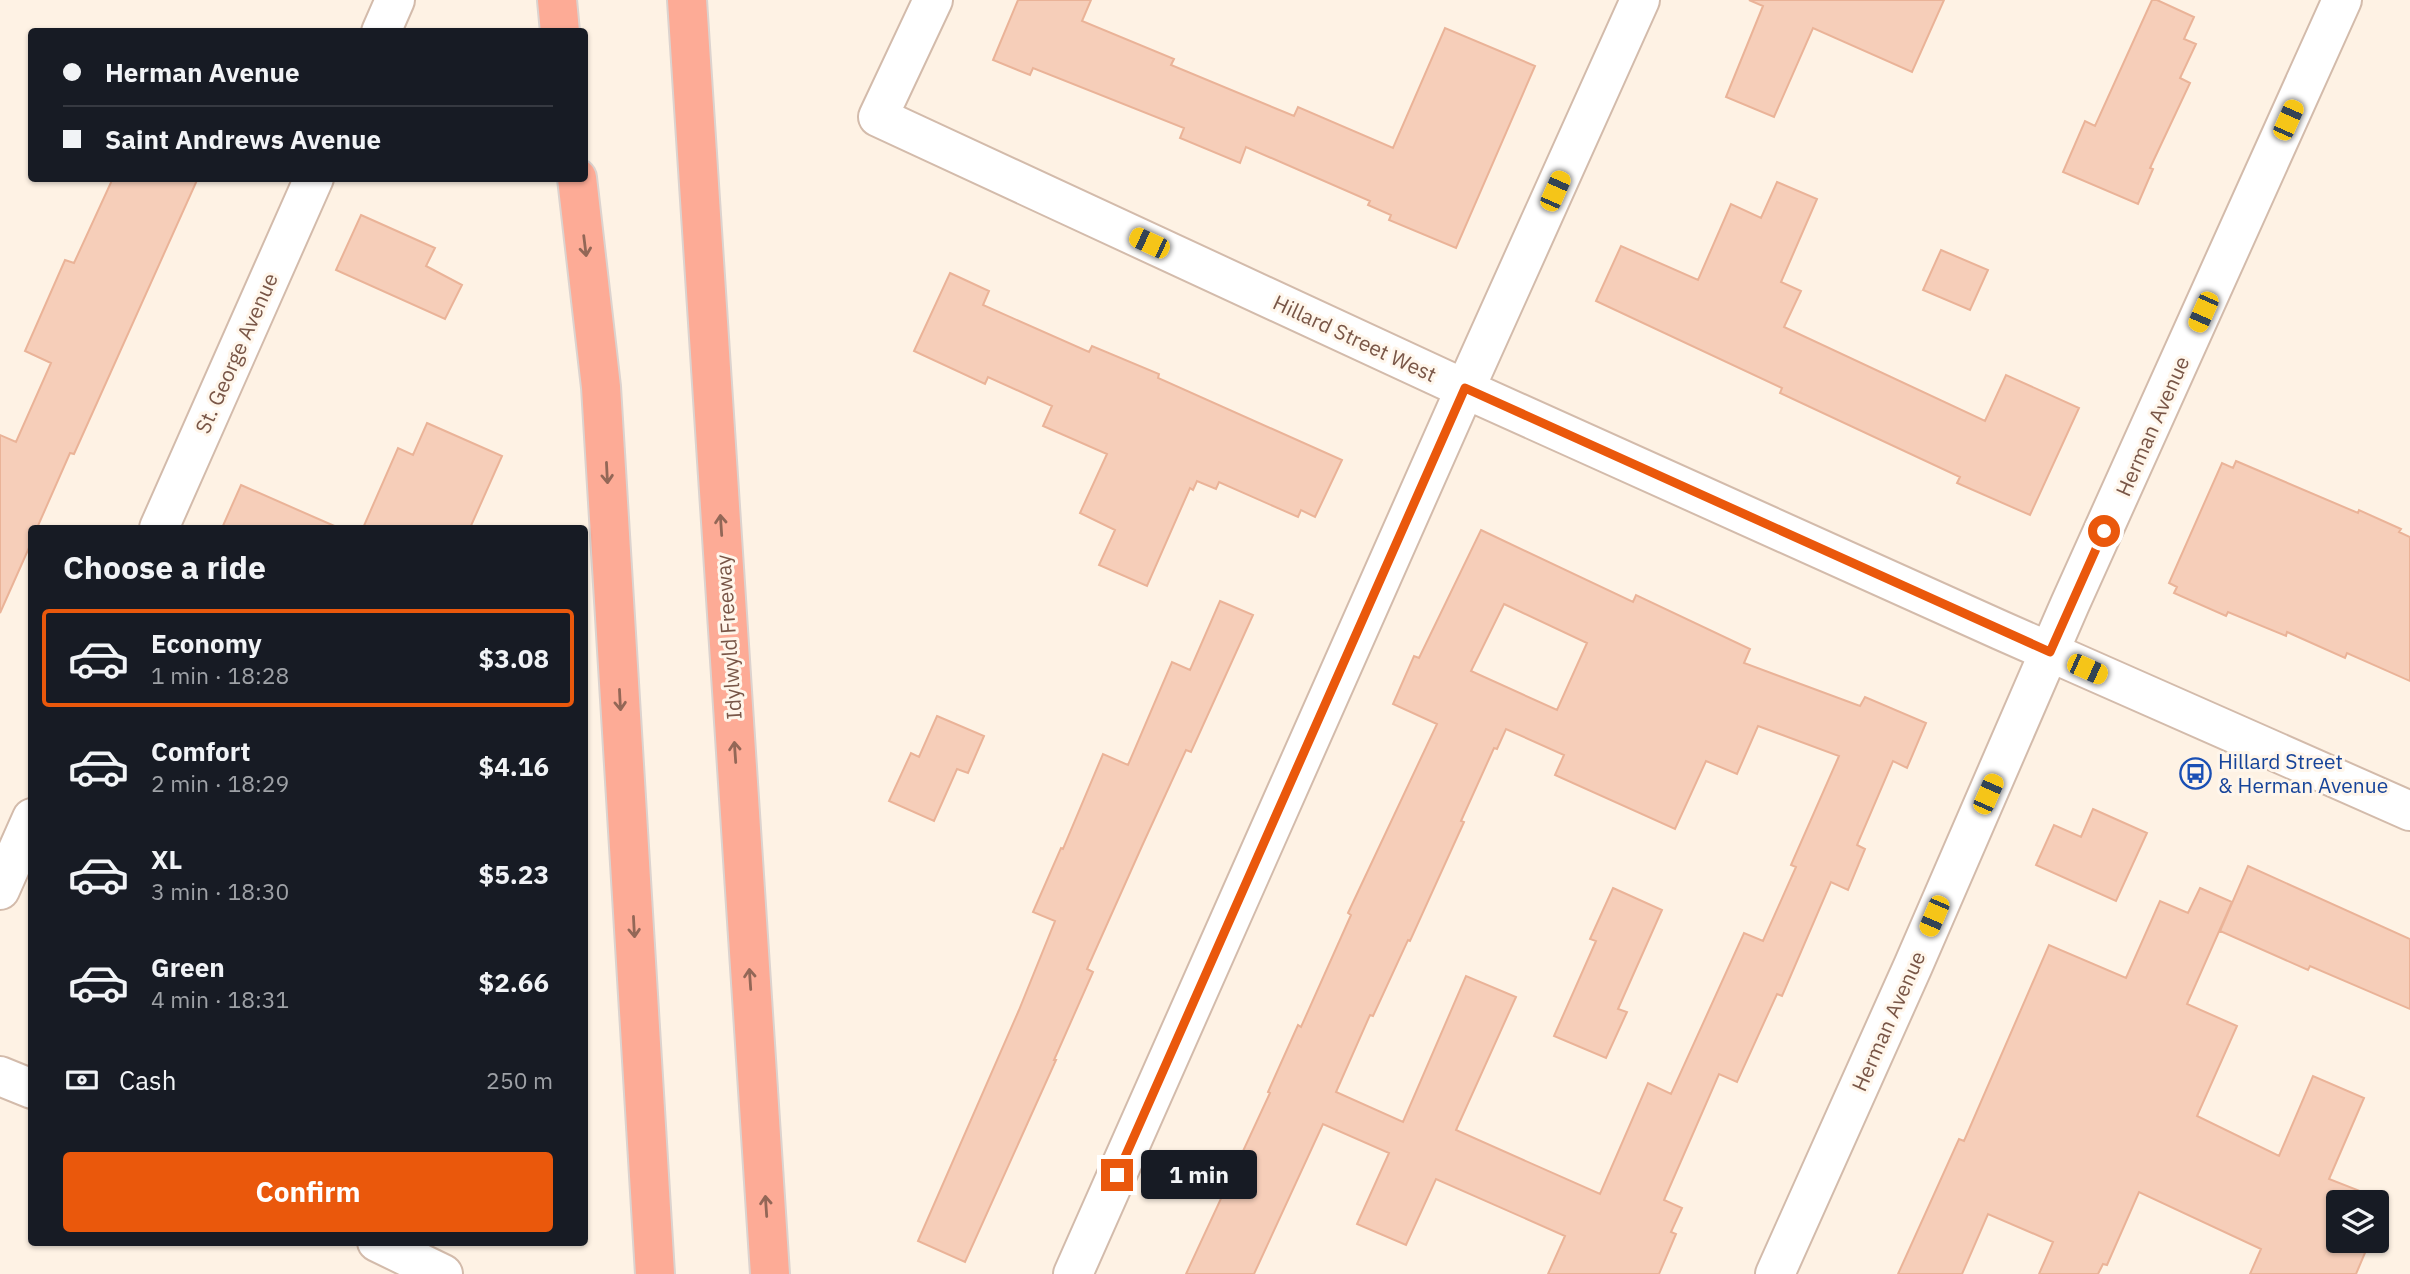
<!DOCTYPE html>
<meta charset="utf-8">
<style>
body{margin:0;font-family:"IBM Plex Sans",sans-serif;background:#242831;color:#f1f3f6;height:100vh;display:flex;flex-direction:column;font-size:26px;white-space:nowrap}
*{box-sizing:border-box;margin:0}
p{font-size:23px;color:#9ea1a6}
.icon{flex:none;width:38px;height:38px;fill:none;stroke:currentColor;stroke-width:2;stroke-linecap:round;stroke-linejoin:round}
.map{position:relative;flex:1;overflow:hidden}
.details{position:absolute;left:28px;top:525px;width:560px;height:721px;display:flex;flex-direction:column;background:#171b24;border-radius:7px;box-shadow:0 2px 5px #0004}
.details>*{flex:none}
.guide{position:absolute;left:28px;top:28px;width:560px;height:154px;border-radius:7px;box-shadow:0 2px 5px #0004;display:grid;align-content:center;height:154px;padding:0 35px;background:#171b24}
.buttons{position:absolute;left:2326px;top:1190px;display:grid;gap:14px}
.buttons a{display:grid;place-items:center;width:63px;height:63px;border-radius:7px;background:#171b24;box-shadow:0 2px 5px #0004;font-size:35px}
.end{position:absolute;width:32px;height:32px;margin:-16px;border:9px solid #ea580c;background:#fff;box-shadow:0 0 0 4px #fff}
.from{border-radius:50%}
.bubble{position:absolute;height:49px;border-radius:7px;background:#171b24;box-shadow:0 2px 5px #0004;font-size:23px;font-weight:800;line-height:49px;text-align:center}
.car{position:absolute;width:21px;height:42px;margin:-21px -10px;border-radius:9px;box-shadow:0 0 5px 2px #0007;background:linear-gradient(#f5c518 24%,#345 0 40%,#f5c518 0 76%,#345 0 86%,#f5c518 0)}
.guide b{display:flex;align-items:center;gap:24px;height:66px;font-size:26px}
.guide b+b{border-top:2px solid #363941}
.guide i{width:18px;height:18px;background:#f1f3f6}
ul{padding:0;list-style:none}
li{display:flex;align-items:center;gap:21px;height:98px;margin:0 14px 10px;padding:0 21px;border:4px solid transparent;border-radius:7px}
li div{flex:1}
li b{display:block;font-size:26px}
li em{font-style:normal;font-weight:800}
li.active{border-color:#ea580c}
li>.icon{width:63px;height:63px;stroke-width:1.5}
h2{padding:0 35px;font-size:32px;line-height:84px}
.pay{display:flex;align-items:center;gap:18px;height:77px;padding:0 35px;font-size:26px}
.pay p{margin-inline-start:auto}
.primary-button{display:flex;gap:14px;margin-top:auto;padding:14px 35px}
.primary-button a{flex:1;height:80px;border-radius:7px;background:#ea580c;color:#fff;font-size:28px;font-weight:800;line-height:80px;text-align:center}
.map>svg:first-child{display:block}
.building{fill:#f6ceb9;stroke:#eab398;stroke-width:2;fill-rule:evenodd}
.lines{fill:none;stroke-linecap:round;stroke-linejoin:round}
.street-casing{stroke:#d3bbab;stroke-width:42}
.highway-casing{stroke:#dcd3cf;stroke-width:42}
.street{stroke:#fff;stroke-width:38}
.highway{stroke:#fdab96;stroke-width:38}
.oneway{stroke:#936757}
.route{stroke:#ea580c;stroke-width:9}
.labels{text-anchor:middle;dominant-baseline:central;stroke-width:6;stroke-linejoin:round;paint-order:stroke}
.street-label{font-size:21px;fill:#795647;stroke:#fff6eb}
.transit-label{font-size:21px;fill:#164399;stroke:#fff6eb;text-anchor:start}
</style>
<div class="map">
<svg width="2410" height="1274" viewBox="0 0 2410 1274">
<rect width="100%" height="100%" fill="#fef2e4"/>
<path class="building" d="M1018 0H1091L1082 21 1174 59 1171 65 1294 116 1298 107 1393 148 1445 28 1535 66 1456 248 1389 220 1391 215 1368 205 1370 201 1246 147 1240 163 1180 138 1184 128 1033 68 1030 75 993 60Z
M1749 0H1944L1912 72 1813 28 1774 117 1726 97 1763 6Z
M2152 0H2157L2194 17 2184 39 2196 44 2180 78 2190 83 2150 168 2153 169 2138 204 2063 172 2085 121 2095 126Z
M113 178H198L74 454 70 453 37 528H32V541L0 613V435L16 442 51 363 25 351 65 260 74 263Z
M1777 182 1817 199 1781 282 1801 291 1784 327 1985 421 2006 375 2079 408 2030 515 1957 483 1960 477 1780 393 1782 388 1596 301 1621 246 1698 280 1731 204 1761 218Z
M361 215 435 248 426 266 462 285 445 319 336 270Z
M1941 250 1988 270 1970 310 1923 290Z
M950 273 989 291 983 305 1089 352 1092 346 1159 374 1158 378 1342 460 1315 517 1301 510 1298 517 1219 482 1216 489 1197 481 1193 490 1190 488 1147 586 1099 565 1115 530 1080 513 1107 454 1043 426 1052 406 988 377 985 384 914 351Z
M427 423 502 456 470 528H363L398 448 413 455Z
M2236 461 2358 513 2359 510 2401 529 2399 532 2410 537V681L2347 653 2345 658 2287 632 2286 636 2228 612 2226 616 2174 593 2177 587 2169 583 2222 463 2233 468Z
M241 485 339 528H222Z
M1481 530 1633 602 1636 595 1750 649 1744 663 1860 706 1865 697 1926 723 1907 768 1893 761 1857 845 1865 849 1848 890 1831 882 1782 996 1777 994 1737 1082 1719 1074 1664 1200 1682 1208 1671 1232 1676 1234 1659 1274H1548L1565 1236 1436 1179 1406 1245 1357 1224 1389 1153 1323 1124 1254 1274H1186L1270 1093 1268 1092 1298 1025 1301 1027 1351 915 1348 913 1437 724 1393 704 1414 656 1419 658ZM1504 604 1587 643 1557 710 1471 671ZM1758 726 1839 756 1791 865 1796 867 1763 941 1744 933 1671 1094 1648 1083 1600 1194 1456 1130 1516 997 1466 976 1403 1122 1336 1092 1370 1015 1373 1016 1408 940 1410 941 1464 822 1461 821 1494 748 1497 749 1506 729 1564 755 1555 775 1675 829 1706 761 1737 774Z
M1220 601 1253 615 1191 752 1186 750 1142 846 1087 969 1093 972 1054 1060H1056L965 1262 918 1241 1019 1010 1055 921 1033 912 1061 848 1063 849 1103 754 1128 765 1172 662 1190 670Z
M937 716 984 736 968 773 957 769 934 821 889 801 911 753 919 757Z
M2093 809 2147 833 2116 901 2036 865 2054 825 2081 837Z
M2248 866 2410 939V1009L2310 966 2308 970 2220 931Z
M1613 888 1662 910 1618 1009 1627 1012 1606 1058 1554 1036 1596 941 1590 939Z
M2200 888 2232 902 2187 1004 2237 1026 2197 1116 2279 1156 2313 1076 2364 1098 2329 1179 2360 1191 2359 1195 2376 1202H2338V1241H2370L2356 1274H2250L2261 1249 2139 1192 2107 1265 2103 1264 2098 1274H2039L2053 1242 1988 1214 1962 1274H1898L1959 1139 1964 1141 2049 945 2126 978 2160 901 2188 913Z"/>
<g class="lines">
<defs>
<path id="street" d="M933 0 878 117 1465 389 2000 630 2410 811
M381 32 395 0
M159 528 314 178
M0 890 32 818
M0 1076 32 1089
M377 1242 443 1274
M1073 1274 1465 389 1640 0
M1775 1274 1913 966 2070 604 2342 0"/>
<path id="highway" d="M557 0 560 32
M687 0 770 1274
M577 178 601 387 655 1274"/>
</defs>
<use href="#street" class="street-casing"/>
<use href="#highway" class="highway-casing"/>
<use href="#street" class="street"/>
<use href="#highway" class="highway"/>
</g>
<defs><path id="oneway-shaft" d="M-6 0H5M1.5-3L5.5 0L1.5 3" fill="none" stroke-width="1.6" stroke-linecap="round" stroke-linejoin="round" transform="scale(1.75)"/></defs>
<g class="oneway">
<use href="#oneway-shaft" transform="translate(585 246) rotate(83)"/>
<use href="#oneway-shaft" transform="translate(607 473) rotate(87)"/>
<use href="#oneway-shaft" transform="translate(721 525) rotate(-94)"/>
<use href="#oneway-shaft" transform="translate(620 700) rotate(87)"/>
<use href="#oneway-shaft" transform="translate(735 752) rotate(-94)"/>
<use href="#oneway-shaft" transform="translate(634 927) rotate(87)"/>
<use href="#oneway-shaft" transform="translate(750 979) rotate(-94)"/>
<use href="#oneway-shaft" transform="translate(766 1206) rotate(-94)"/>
</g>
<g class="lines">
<path class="route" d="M1117 1175 1465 388 2050 652 2104 531"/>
</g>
<defs>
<symbol id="bus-ring" viewBox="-11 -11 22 22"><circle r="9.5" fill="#fff6eb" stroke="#1a4fb4" stroke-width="1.5"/><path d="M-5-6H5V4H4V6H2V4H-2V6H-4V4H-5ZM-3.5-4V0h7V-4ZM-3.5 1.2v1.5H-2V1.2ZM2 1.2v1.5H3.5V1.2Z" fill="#1a4fb4"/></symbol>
</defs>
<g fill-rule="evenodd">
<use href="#bus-ring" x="2178" y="756" width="35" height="35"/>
</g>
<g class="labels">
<g class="street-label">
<text transform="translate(1355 338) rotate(25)">Hillard Street West</text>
<text transform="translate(236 353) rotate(-66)">St. George Avenue</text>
<text transform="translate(2152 426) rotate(-66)">Herman Avenue</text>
<text transform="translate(728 637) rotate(-94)">Idylwyld Freeway</text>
<text transform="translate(1888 1021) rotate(-66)">Herman Avenue</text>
</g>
<g class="transit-label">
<text x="2218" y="761">Hillard Street<tspan x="2218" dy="24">&amp; Herman Avenue</tspan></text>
</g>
</g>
</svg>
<div class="buttons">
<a><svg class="icon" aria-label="layers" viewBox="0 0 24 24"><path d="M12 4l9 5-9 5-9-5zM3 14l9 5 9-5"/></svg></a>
</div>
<i class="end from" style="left:2104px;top:531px"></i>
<i class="end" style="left:1117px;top:1175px"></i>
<div class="bubble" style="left:1141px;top:1150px;width:116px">1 min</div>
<i class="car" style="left:2288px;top:120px;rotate:24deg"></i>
<i class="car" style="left:1555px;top:191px;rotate:24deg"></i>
<i class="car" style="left:1149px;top:243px;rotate:295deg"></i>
<i class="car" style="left:2203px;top:312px;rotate:204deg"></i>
<i class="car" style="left:2087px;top:669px;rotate:114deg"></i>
<i class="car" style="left:1988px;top:794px;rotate:24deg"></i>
<i class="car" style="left:1934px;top:916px;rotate:203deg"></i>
<div class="guide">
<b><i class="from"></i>Herman Avenue</b>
<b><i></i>Saint Andrews Avenue</b>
</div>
<section class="details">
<h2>Choose a ride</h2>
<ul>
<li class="active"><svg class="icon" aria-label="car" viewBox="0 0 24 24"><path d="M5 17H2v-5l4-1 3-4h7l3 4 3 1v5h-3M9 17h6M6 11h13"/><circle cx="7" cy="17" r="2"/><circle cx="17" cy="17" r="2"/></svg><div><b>Economy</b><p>1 min · 18:28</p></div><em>$3.08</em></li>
<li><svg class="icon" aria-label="car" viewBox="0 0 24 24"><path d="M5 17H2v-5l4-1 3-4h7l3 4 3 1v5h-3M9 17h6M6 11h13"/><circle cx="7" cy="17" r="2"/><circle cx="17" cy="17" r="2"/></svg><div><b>Comfort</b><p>2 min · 18:29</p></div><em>$4.16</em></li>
<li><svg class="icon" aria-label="car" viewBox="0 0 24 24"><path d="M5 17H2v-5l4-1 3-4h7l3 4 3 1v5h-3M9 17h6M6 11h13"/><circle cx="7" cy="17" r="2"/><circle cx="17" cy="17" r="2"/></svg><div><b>XL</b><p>3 min · 18:30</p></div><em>$5.23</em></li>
<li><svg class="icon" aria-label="car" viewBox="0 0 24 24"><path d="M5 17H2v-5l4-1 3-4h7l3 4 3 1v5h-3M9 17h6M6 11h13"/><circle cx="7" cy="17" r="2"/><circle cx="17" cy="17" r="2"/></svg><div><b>Green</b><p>4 min · 18:31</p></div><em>$2.66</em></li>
</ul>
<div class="pay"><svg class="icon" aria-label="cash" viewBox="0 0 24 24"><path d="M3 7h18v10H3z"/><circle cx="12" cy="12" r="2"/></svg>Cash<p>250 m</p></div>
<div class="primary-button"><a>Confirm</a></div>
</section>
</div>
